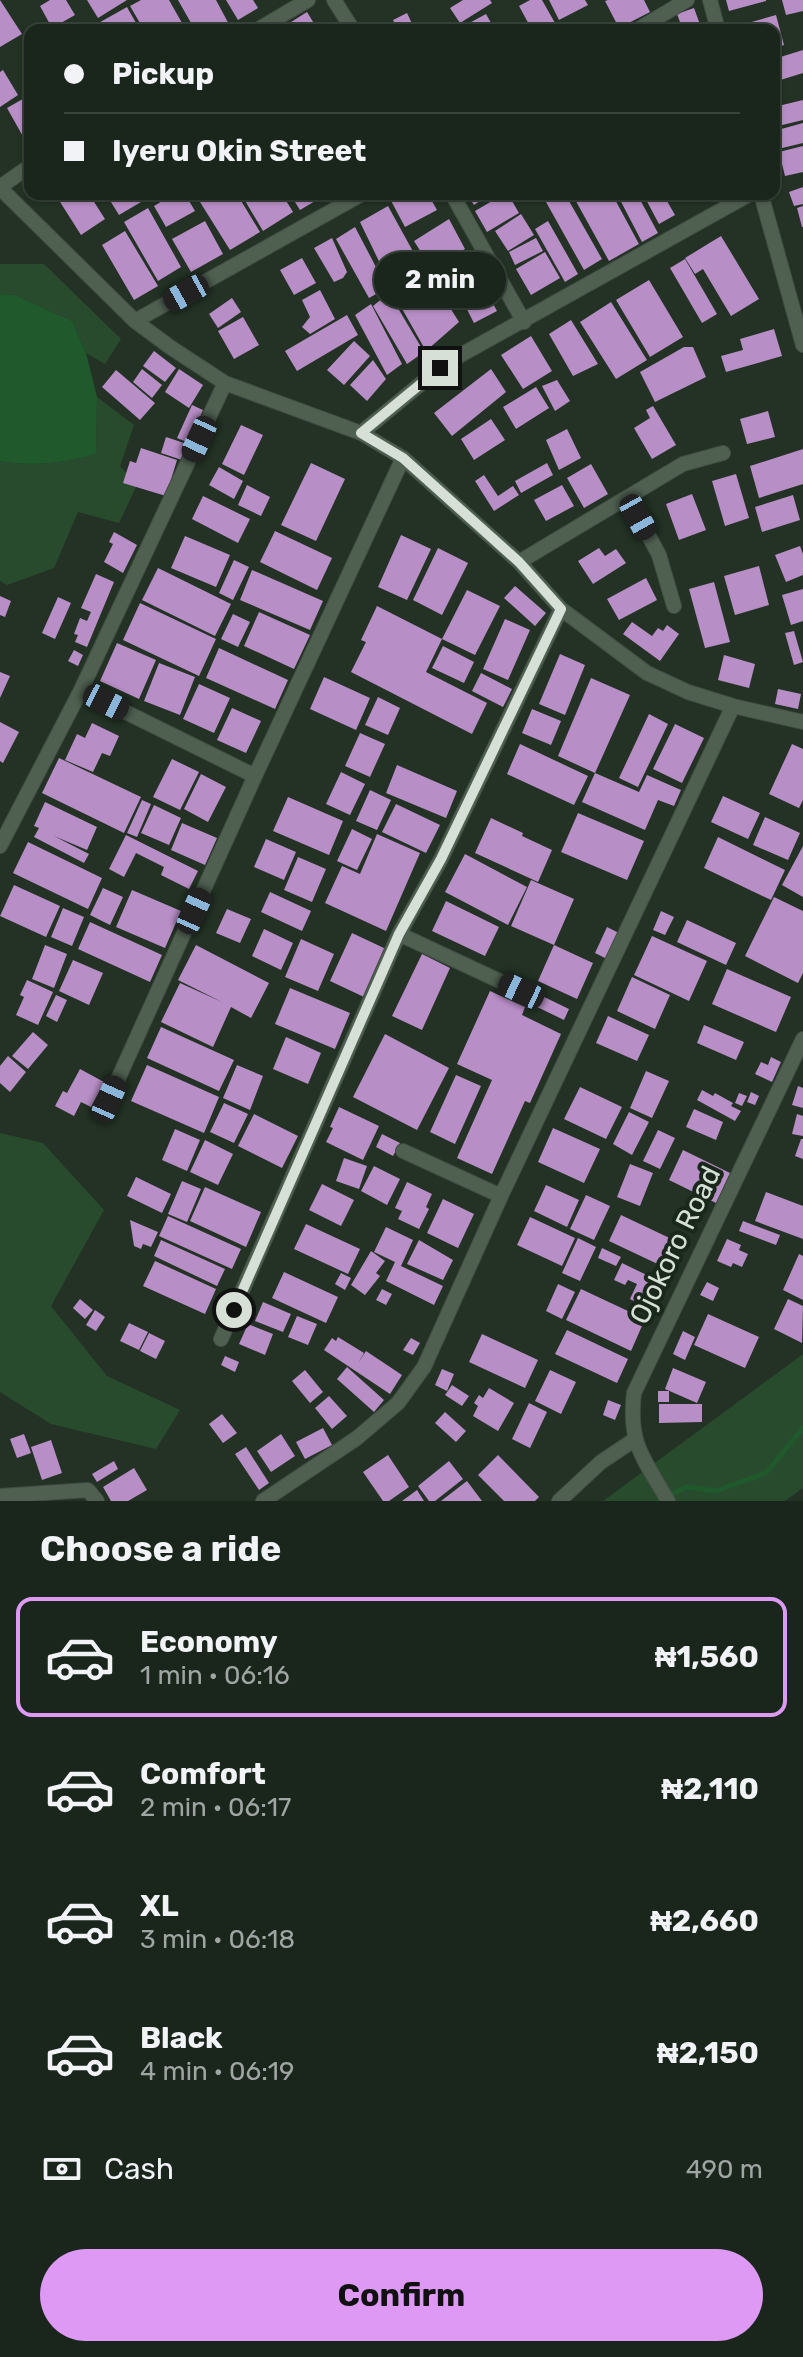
<!DOCTYPE html>
<meta charset="utf-8">
<style>
body{margin:0;font-family:Rubik,sans-serif;background:#273229;color:#f1f3f6;height:100vh;display:flex;flex-direction:column;font-size:30px;white-space:nowrap}
*{box-sizing:border-box;margin:0}
p{font-size:26px;color:#9fa5a3}
.icon{flex:none;width:44px;height:44px;fill:none;stroke:currentColor;stroke-width:2;stroke-linecap:round;stroke-linejoin:round}
.map{position:relative;height:1501px;overflow:hidden}
.sheet{display:flex;flex-direction:column;background:#1a261c;flex:1}
.sheet>*{flex:none}
.hud{position:absolute;left:24px;top:24px;width:756px;height:176px;border-radius:16px;box-shadow:0 2px 6px #0004,0 0 0 2px #38433b;display:grid;align-content:center;height:176px;padding:0 40px;background:#1a261c}
.end{position:absolute;width:36px;height:36px;margin:-18px;border:10px solid #d6e0d7;background:#111;box-shadow:0 0 0 4px #111}
.from{border-radius:50%}
.bubble{position:absolute;height:56px;border-radius:28px;background:#1a261c;box-shadow:0 2px 6px #0004,0 0 0 2px #38433b;font-size:26px;font-weight:700;line-height:56px;text-align:center}
.car{position:absolute;width:24px;height:48px;margin:-24px -12px;border-radius:10px;box-shadow:0 0 6px 2px #0007;background:linear-gradient(#222 24%,#8ab4d8 0 40%,#222 0 76%,#8ab4d8 0 86%,#222 0)}
.hud b{display:flex;align-items:center;gap:28px;height:76px;font-size:30px}
.hud b+b{border-top:2px solid #38433b}
.hud i{width:20px;height:20px;background:#f1f3f6}
ul{padding:0;list-style:none}
li{display:flex;align-items:center;gap:24px;height:120px;margin:0 16px 12px;padding:0 24px;border:4px solid transparent;border-radius:16px}
li div{flex:1}
li b{display:block;font-size:30px}
li em{font-style:normal;font-weight:700}
li.selected{border-color:#dd99f3}
li>.icon{width:72px;height:72px;stroke-width:1.5}
h2{padding:0 40px;font-size:36px;line-height:96px}
.pay{display:flex;align-items:center;gap:20px;height:88px;padding:0 40px;font-size:30px}
.pay p{margin-inline-start:auto}
.primary-button{display:flex;gap:16px;margin-top:auto;padding:16px 40px}
.primary-button a{flex:1;height:92px;border-radius:48px;background:#dd99f3;color:#111;font-size:32px;font-weight:700;line-height:92px;text-align:center}
.map>svg:first-child{display:block}
.green{fill:#284b2e}
.water{fill:#20592c}
.lines{fill:none;stroke-linecap:round;stroke-linejoin:round}
.stream{stroke:#20592c;stroke-width:5}
.building{fill:#b88ec6}
.minor-casing{stroke:#404d42;stroke-width:16}
.minor{stroke:#4f6051;stroke-width:14}
.route{stroke:#d6e0d7;stroke-width:10}
.labels{text-anchor:middle;dominant-baseline:central;stroke-width:8;stroke-linejoin:round;paint-order:stroke}
.street-label{font-size:28px;fill:#d6e0d7;stroke:#19281b}
</style>
<div class="map">
<svg width="803" height="1501" viewBox="0 0 803 1501">
<rect width="100%" height="100%" fill="#233225"/>
<path class="green" d="M0 264H44L121 339 105 364 86 353 72 321 15 295 0 294Z
M97 397 134 425 120 466 137 485 119 523 78 512 54 568 7 585 0 581V461C34 467 62 463 96 454Z
M0 1133 43 1143 104 1210 51 1306 107 1376 180 1410 156 1449 51 1424 0 1392Z
M803 1354V1488L785 1501H603Z"/>
<path class="water" d="M0 294 15 295 72 321 86 353 97 397 96 454C63 463 34 467 0 461Z"/>
<g class="lines">
<path class="stream" d="M659 1501 686 1487 716 1491 766 1473 803 1428"/>
</g>
<path class="building" d="M0 0 22 34 0 47Z
M50 0H66L75 15 52 28 40 6Z
M87 0H127L98 18Z
M141 0H169L186 30H144L130 6Z
M178 0H216L232 30H195Z
M226 0H253L258 8 238 20Z
M463 0H490L492 3 460 23 450 8Z
M530 0H542L559 30H532L519 6Z
M549 0H585L588 5 559 20Z
M608 0H644L650 12 619 28 605 1Z
M726 0H766V1L729 11Z
M782 0H803V11L786 15Z
M127 7 140 30H98L95 25Z
M694 8 702 30H683L677 14Z
M307 12 318 30H292L288 24Z
M407 13 415 30H398L393 20Z
M486 14 495 30H464L462 27Z
M776 15 784 45 774 48V30H742L741 25Z
M803 50V73L774 82V59Z
M3 70 18 95 0 107V72Z
M28 96 30 100V137L25 140 7 108Z
M803 100V120L774 127V107Z
M803 123V143L778 149 774 131Z
M803 146V172L785 176 779 152Z
M803 187V204L794 206 789 192Z
M55 194H89L105 219 81 235Z
M106 194H136L141 202 119 215Z
M174 194H185L195 211 166 227 154 206Z
M195 194H237L260 232 230 250Z
M241 194H269L273 199 282 194 293 212 263 231Z
M290 194H327L300 210Z
M396 194H428L437 210 405 227 389 197Z
M467 194H490L474 205Z
M504 194H508L519 213 487 232 475 211Z
M560 194H565L602 259 584 270 546 202Z
M572 194H612L639 244 609 261Z
M617 194H637L658 233 642 242Z
M643 194H663L675 215 659 224Z
M388 206 421 266 390 284 360 222Z
M803 206V227H802L797 208Z
M148 208 181 267 158 281 124 222Z
M521 214 534 235 508 251 495 231Z
M449 219 465 249 431 268 414 241Z
M205 221 223 254 191 272 172 239Z
M548 221 578 274 565 282 535 229Z
M355 227 387 288 369 298 336 239Z
M125 231 158 286 134 300 102 245Z
M721 236 759 299 731 316 703 269 695 274 685 258Z
M332 238 347 272 343 278 334 282 314 248Z
M536 238 543 251 515 265 509 252Z
M545 252 560 278 531 295 516 269Z
M466 253 497 311 474 323 444 265Z
M302 258 316 283 294 295 280 270Z
M685 259 717 314 702 323 670 268Z
M425 268 459 322 426 351 392 291Z
M649 280 683 337 650 357 616 300Z
M320 290 335 319 310 334 302 327 310 317 302 300Z
M389 293 424 352 407 364 373 306Z
M232 298 241 312 218 328 209 314Z
M611 302 647 360 616 379 580 322Z
M371 304 402 364 387 375 355 315Z
M347 315 358 335 297 371 285 351Z
M243 317 259 345 234 359 218 331Z
M571 320 598 364 573 376 549 334Z
M774 329 782 356 726 372 721 356 743 350 740 339Z
M531 336 552 371 523 389 501 355Z
M354 341 370 356 344 385 327 370Z
M684 347H693L706 377 655 402 640 372Z
M154 351 176 368 165 382 143 366Z
M373 360 386 379 367 401 350 385Z
M142 369 162 385 152 398 133 382Z
M179 369 203 385 189 408 165 392Z
M491 369 506 392 452 436 434 413Z
M116 370 155 403 140 420 102 387Z
M557 380 570 401 555 411 542 386Z
M536 387 549 408 516 429 503 407Z
M192 405 203 410 189 443 177 438Z
M653 406 676 445 652 459 634 428 650 418 646 410Z
M768 411 775 437 747 444 740 419Z
M491 419 505 440 474 460 461 439Z
M241 425 263 435 244 475 222 464Z
M567 429 581 458 559 470 546 440Z
M166 437 187 444 182 460 161 453Z
M141 448 177 460 166 496 123 483 130 461 136 463Z
M803 449V484L759 498 750 466Z
M311 463 345 479 316 541 281 525Z
M547 463 553 475 521 493 515 481Z
M591 464 608 494 584 508 567 478Z
M219 467 243 481 234 499 209 485Z
M736 474 749 518 725 526 712 481Z
M484 475 498 496 513 486 519 495 494 511 475 481Z
M247 485 270 497 261 516 238 505Z
M562 485 574 506 546 521 534 500Z
M692 494 706 530 679 540 666 504Z
M793 495 800 520 762 532 755 507Z
M203 496 250 519 238 543 192 519Z
M275 531 332 558 317 590 260 562Z
M114 532 137 545 123 573 104 562 113 544 109 542Z
M401 535 431 549 407 600 378 587Z
M185 536 230 555 216 587 171 568Z
M800 546 803 554V575L786 582 775 555Z
M438 548 468 563 442 615 413 600Z
M599 548 605 556 616 549 626 563 593 584 578 561Z
M234 560 249 567 233 600 219 593Z
M759 566 769 605 735 615 724 576Z
M158 568 231 604 215 636 142 600Z
M252 570 323 601 310 630 240 600Z
M96 574 114 582 87 647 75 642 78 635 74 634 80 618 87 621 91 612 81 608Z
M646 578 657 600 619 620 607 599Z
M714 582 730 642 705 648 689 589Z
M515 586 546 613 535 626 504 598Z
M803 589V621L791 625 782 595Z
M467 590 500 606 475 655 442 639Z
M0 596 11 601 5 617 0 615Z
M58 597 71 603 55 639 42 633Z
M140 603 216 639 199 676 123 640Z
M377 606 442 639 426 672 487 703 472 734 351 672 366 642 361 640Z
M259 612 310 635 294 669 244 646Z
M233 614 250 622 238 647 221 639Z
M505 619 530 630 508 680 483 669Z
M632 622 652 636 658 628 663 631 667 625 679 634 660 661 623 634Z
M794 631 803 662 794 665 785 633Z
M117 643 156 660 139 699 100 681Z
M443 646 474 662 464 683 432 668Z
M219 648 288 680 275 709 206 678Z
M74 650 83 655 78 666 68 661Z
M560 654 585 665 565 715 539 704Z
M724 655 755 664 749 688 718 680Z
M159 663 195 677 180 715 144 701Z
M0 672 10 676 0 698Z
M481 673 512 689 503 707 472 691Z
M324 677 370 698 356 730 310 709Z
M591 678 630 695 595 773 558 756Z
M199 684 230 698 214 733 183 719Z
M778 689 801 694 798 709 775 704Z
M378 697 400 708 388 735 365 725Z
M232 708 261 721 246 753 217 740Z
M532 709 561 721 551 745 522 733Z
M649 714 668 724 638 787 619 778Z
M0 722 19 732 3 763 0 761Z
M92 723 119 736 110 756 102 753 93 772 65 760 77 734 85 738Z
M675 724 704 738 682 783 653 769Z
M360 733 385 744 370 777 345 766Z
M520 744 588 776 574 805 507 774Z
M792 744 803 749V800L799 808 769 794Z
M59 758 141 797 124 833 42 793Z
M172 759 199 772 180 810 153 797Z
M397 765 457 791 446 818 386 793Z
M341 772 365 784 350 815 326 804Z
M595 773 639 792 647 775 681 790 674 806 658 800 645 830 582 802Z
M201 774 226 787 208 822 184 809Z
M370 790 391 800 377 830 356 821Z
M723 796 760 813 748 839 711 822Z
M288 797 343 821 329 855 273 831Z
M142 800 151 804 137 837 127 833Z
M45 802 97 827 87 850 54 836 89 854 84 863 34 837 39 828 34 826Z
M396 804 440 825 426 853 382 832Z
M154 805 181 818 169 845 141 833Z
M578 813 644 841 627 880 561 852Z
M765 817 800 833 788 860 753 845Z
M491 818 523 833 522 836 552 850 538 882 475 853Z
M182 823 217 838 205 865 171 850Z
M352 829 372 839 357 870 337 861Z
M377 834 420 853 386 931 325 903 342 866 360 874Z
M126 835 198 871 189 889 161 875 164 867 136 853 124 877 109 869Z
M718 837 785 870 771 900 704 868Z
M266 839 296 852 284 880 254 867Z
M28 842 102 878 88 909 13 873Z
M803 846V897L782 885Z
M465 854 527 887 508 925 445 892Z
M298 857 326 869 312 902 284 890Z
M531 880 574 899 554 945 511 926Z
M14 885 60 906 46 937 0 916Z
M103 888 123 897 110 925 90 915Z
M132 890 181 911 165 948 116 927Z
M270 892 311 911 302 931 261 912Z
M774 897 803 911V973L798 983 745 956Z
M446 901 499 927 485 956 432 931Z
M63 908 84 917 72 946 51 937Z
M227 909 251 919 240 943 216 933Z
M661 911 674 917 665 935 653 930Z
M687 920 736 943 726 965 677 942Z
M90 922 162 955 150 982 78 949Z
M607 927 619 933 607 959 595 953Z
M264 929 293 943 281 970 252 956Z
M352 933 386 949 364 997 330 981Z
M652 936 707 961 689 1001 634 975Z
M301 939 334 954 318 991 285 977Z
M45 945 67 954 54 988 32 979Z
M196 945 269 983 251 1018 231 1007 213 1047 161 1022 180 983 222 1002 178 980Z
M554 945 593 963 577 999 538 981Z
M422 954 450 968 422 1030 392 1016Z
M73 960 103 973 89 1005 59 991Z
M727 969 791 997 776 1032 712 1004Z
M632 977 670 995 655 1029 617 1011Z
M27 980 53 992 38 1025 16 1015 24 997 20 995Z
M290 988 350 1013 335 1049 275 1024Z
M490 991 525 1007 522 1015 561 1034 530 1103 525 1101 492 1174 457 1158 492 1080 457 1064Z
M538 994 569 1009 564 1020 533 1005Z
M56 995 67 1000 57 1022 46 1016Z
M608 1016 649 1035 637 1061 596 1043Z
M704 1025 744 1042 736 1060 697 1043Z
M161 1027 234 1060 219 1091 147 1058Z
M33 1032 48 1045 28 1069 12 1056Z
M385 1034 449 1068 417 1130 353 1097Z
M286 1037 321 1053 308 1084 273 1069Z
M8 1056 26 1072 10 1092 0 1083V1066Z
M771 1057 781 1062 772 1082 755 1074 761 1062 768 1065Z
M147 1065 219 1097 204 1133 131 1101Z
M237 1065 263 1076 250 1110 223 1098Z
M80 1069 104 1082 91 1107 81 1102 74 1116 55 1106 63 1091 67 1093Z
M646 1071 669 1081 652 1118 630 1108Z
M456 1075 481 1086 455 1144 430 1132Z
M798 1086 803 1088V1108L792 1105Z
M580 1087 622 1107 606 1139 564 1119Z
M702 1090 713 1096 715 1093 733 1103 731 1106 741 1111 735 1121 697 1100Z
M751 1092 759 1096 755 1105 747 1102Z
M739 1093 747 1096 742 1106 735 1103Z
M224 1103 248 1114 234 1143 210 1132Z
M339 1107 379 1126 363 1160 326 1142 333 1128 330 1127Z
M694 1109 723 1122 716 1140 686 1127Z
M629 1112 649 1122 632 1155 613 1144Z
M254 1114 298 1136 282 1168 238 1146Z
M797 1114 803 1116V1136L792 1134Z
M553 1128 600 1149 584 1183 538 1162Z
M175 1129 200 1140 187 1171 162 1160Z
M658 1130 675 1138 660 1169 643 1161Z
M382 1134 400 1143 393 1156 376 1147Z
M801 1139H803V1159L795 1156Z
M205 1140 233 1154 218 1185 190 1172Z
M683 1150 730 1173 716 1203 669 1180Z
M344 1158 367 1166 359 1189 336 1181Z
M630 1164 653 1173 640 1206 617 1197Z
M374 1166 400 1179 387 1205 361 1191Z
M136 1177 171 1194 162 1213 127 1196Z
M182 1181 201 1189 187 1222 168 1214Z
M407 1182 432 1194 426 1207 429 1209 419 1229 398 1219 402 1211 395 1208Z
M322 1184 354 1200 341 1226 309 1210Z
M546 1185 579 1200 567 1227 534 1211Z
M205 1187 261 1212 246 1247 190 1221Z
M766 1192 803 1206V1239L755 1221Z
M586 1195 610 1206 594 1240 570 1229Z
M443 1199 474 1214 458 1248 427 1233Z
M621 1215 678 1242 666 1268 609 1241Z
M168 1216 241 1249 232 1269 159 1236Z
M530 1217 575 1238 562 1266 517 1245Z
M130 1220 158 1232 151 1247 143 1244 141 1249 134 1246Z
M743 1221 780 1235 776 1245 739 1231Z
M306 1224 360 1249 348 1274 294 1249Z
M386 1227 413 1240 401 1266 443 1286 434 1305 386 1281 395 1262 374 1252Z
M578 1238 596 1247 580 1281 562 1273Z
M727 1239 741 1245 739 1250 748 1254 742 1267 733 1263 731 1267 717 1261Z
M161 1240 225 1269 217 1286 154 1256Z
M419 1240 453 1260 443 1280 407 1264Z
M602 1248 621 1257 616 1266 598 1258Z
M371 1251 385 1261 376 1273 380 1276 365 1295 351 1285Z
M799 1254 803 1256V1300L783 1290Z
M155 1261 216 1289 205 1314 143 1286Z
M622 1263 657 1280 644 1306 630 1299 637 1284 628 1280 625 1285 614 1280Z
M284 1272 338 1297 326 1323 272 1298Z
M341 1273 351 1278 345 1290 335 1284Z
M707 1282 719 1288 713 1301 700 1295Z
M558 1284 575 1292 562 1319 546 1311Z
M382 1289 392 1294 386 1305 376 1300Z
M581 1289 645 1319 631 1351 566 1320Z
M80 1299 93 1310 85 1319 73 1308Z
M788 1299 803 1306 802 1343 774 1329Z
M263 1302 291 1314 283 1332 255 1321Z
M95 1310 105 1317 96 1331 86 1325Z
M708 1314 759 1337 745 1368 694 1345Z
M297 1316 317 1324 308 1345 288 1337Z
M129 1323 148 1332 139 1350 120 1341Z
M248 1324 273 1334 265 1355 239 1344Z
M567 1330 628 1359 617 1383 555 1354Z
M683 1331 695 1337 685 1360 673 1354Z
M149 1333 165 1341 156 1359 140 1351Z
M482 1334 538 1360 525 1388 469 1362Z
M338 1337 364 1353 358 1363 366 1351 402 1375 390 1394 324 1350 332 1338 336 1341Z
M411 1338 420 1343 413 1355 403 1350Z
M225 1356 239 1362 235 1372 221 1365Z
M347 1367 384 1400 374 1412 337 1379Z
M673 1368 706 1382 697 1403 665 1389Z
M442 1369 454 1374 447 1391 435 1385Z
M305 1370 323 1392 310 1403 292 1381Z
M550 1370 576 1382 561 1414 535 1401Z
M452 1385 469 1396 462 1406 445 1395Z
M489 1388 514 1403 498 1431 473 1416 478 1406 474 1403 479 1395 483 1398Z
M658 1391H669V1402H658Z
M329 1396 347 1416 332 1429 315 1408Z
M608 1400 621 1405 615 1420 603 1415Z
M529 1403 547 1412 530 1448 512 1439Z
M659 1404H702V1422L659 1423Z
M445 1412 466 1431 456 1442 435 1423Z
M222 1414 237 1433 223 1443 209 1424Z
M323 1428 332 1445 305 1459 296 1442Z
M24 1434 31 1453 17 1458 10 1439Z
M281 1434 295 1456 271 1472 257 1451Z
M51 1440 62 1473 42 1480 31 1447Z
M246 1447 269 1483 259 1490 235 1454Z
M388 1455 409 1487 389 1501H383L363 1472Z
M498 1455 539 1497 535 1501H504L478 1475Z
M114 1461 118 1469 97 1482 92 1474Z
M449 1461 463 1479 435 1501H429L418 1486Z
M134 1468 147 1490 128 1501H111L103 1487Z
M467 1481 482 1501H441Z
M417 1490 424 1501H402Z"/>
<g class="lines">
<defs>
<path id="minor" d="M334 0 353 30
M710 0 718 30
M257 30 308 0
M637 30 687 0
M0 187 30 166
M0 188 135 321 170 347 225 383 361 433 403 458 519 562 561 609 647 673 688 692 733 706 803 722
M452 194 524 322
M761 194 803 345
M135 321 362 194
M361 433 440 368 459 356 750 194
M628 497 659 555 674 606
M519 562 683 464 723 453
M81 690 255 776
M0 846 81 690 225 383
M399 934 521 991
M109 1099 255 776 403 458
M403 1151 501 1196
M221 1339 399 934 441 859 561 609
M0 1496 88 1490 97 1501
M263 1501 357 1438 398 1403 424 1367 501 1196 733 706
M559 1501 601 1462 634 1440
M668 1501C644 1458 628 1445 634 1393L803 1039"/>
</defs>
<use href="#minor" class="minor-casing"/>
<use href="#minor" class="minor"/>
</g>
<g class="lines">
<path class="route" d="M234 1310 399 934 441 859 561 609 519 562 403 458 361 433 440 368"/>
</g>
<g class="labels">
<g class="street-label">
<text transform="translate(675 1245) rotate(-64)">Ojokoro Road</text>
</g>
</g>
</svg>
<i class="end from" style="left:234px;top:1310px"></i>
<i class="end" style="left:440px;top:368px"></i>
<div class="bubble" style="left:374px;top:252px;width:132px">2 min</div>
<i class="car" style="left:186px;top:293px;rotate:241deg"></i>
<i class="car" style="left:199px;top:439px;rotate:205deg"></i>
<i class="car" style="left:638px;top:517px;rotate:151deg"></i>
<i class="car" style="left:106px;top:702px;rotate:117deg"></i>
<i class="car" style="left:194px;top:911px;rotate:24deg"></i>
<i class="car" style="left:521px;top:991px;rotate:295deg"></i>
<i class="car" style="left:109px;top:1099px;rotate:24deg"></i>
<div class="hud">
<b><i class="from"></i>Pickup</b>
<b><i></i>Iyeru Okin Street</b>
</div>
</div>
<section class="sheet">
<h2>Choose a ride</h2>
<ul>
<li class="selected"><svg class="icon" aria-label="car" viewBox="0 0 24 24"><path d="M5 17H2v-5l4-1 3-4h7l3 4 3 1v5h-3M9 17h6M6 11h13"/><circle cx="7" cy="17" r="2"/><circle cx="17" cy="17" r="2"/></svg><div><b>Economy</b><p>1 min · 06:16</p></div><em>₦1,560</em></li>
<li><svg class="icon" aria-label="car" viewBox="0 0 24 24"><path d="M5 17H2v-5l4-1 3-4h7l3 4 3 1v5h-3M9 17h6M6 11h13"/><circle cx="7" cy="17" r="2"/><circle cx="17" cy="17" r="2"/></svg><div><b>Comfort</b><p>2 min · 06:17</p></div><em>₦2,110</em></li>
<li><svg class="icon" aria-label="car" viewBox="0 0 24 24"><path d="M5 17H2v-5l4-1 3-4h7l3 4 3 1v5h-3M9 17h6M6 11h13"/><circle cx="7" cy="17" r="2"/><circle cx="17" cy="17" r="2"/></svg><div><b>XL</b><p>3 min · 06:18</p></div><em>₦2,660</em></li>
<li><svg class="icon" aria-label="car" viewBox="0 0 24 24"><path d="M5 17H2v-5l4-1 3-4h7l3 4 3 1v5h-3M9 17h6M6 11h13"/><circle cx="7" cy="17" r="2"/><circle cx="17" cy="17" r="2"/></svg><div><b>Black</b><p>4 min · 06:19</p></div><em>₦2,150</em></li>
</ul>
<div class="pay"><svg class="icon" aria-label="cash" viewBox="0 0 24 24"><path d="M3 7h18v10H3z"/><circle cx="12" cy="12" r="2"/></svg>Cash<p>490 m</p></div>
<div class="primary-button"><a>Confirm</a></div>
</section>
